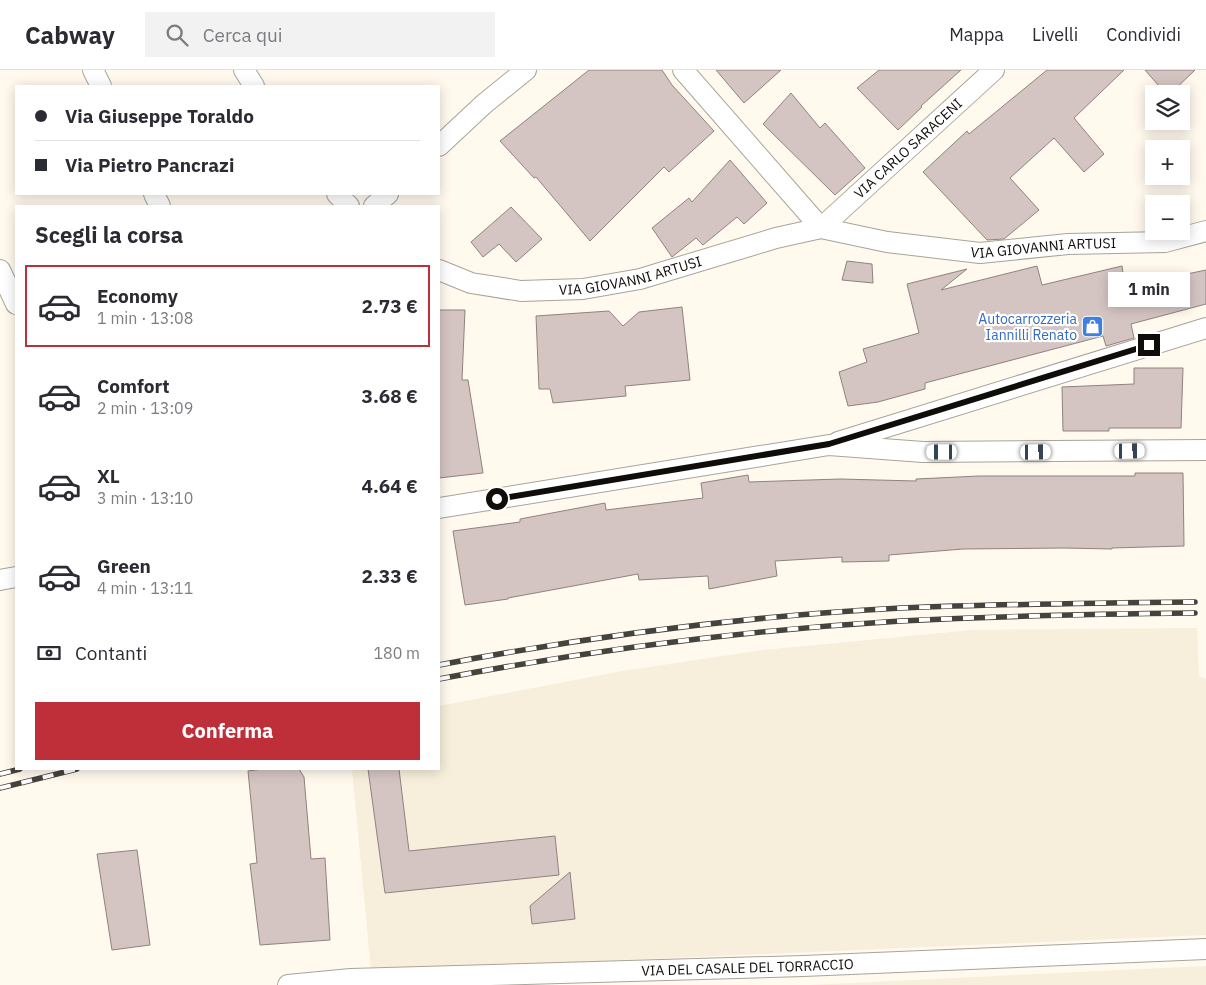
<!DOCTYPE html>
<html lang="it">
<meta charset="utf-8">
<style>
body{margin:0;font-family:"IBM Plex Sans",sans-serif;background:#f2f2f3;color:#2b2b33;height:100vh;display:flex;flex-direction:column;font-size:19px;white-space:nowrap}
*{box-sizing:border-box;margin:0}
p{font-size:16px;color:#7c7c81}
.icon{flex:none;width:28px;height:28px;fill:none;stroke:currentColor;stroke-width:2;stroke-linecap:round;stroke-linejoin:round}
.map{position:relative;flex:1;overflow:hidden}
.drawer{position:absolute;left:15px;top:135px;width:425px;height:565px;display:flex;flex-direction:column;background:#fff;border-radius:0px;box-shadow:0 2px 12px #0003}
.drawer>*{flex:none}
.banner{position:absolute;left:15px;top:15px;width:425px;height:110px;border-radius:0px;box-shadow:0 2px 12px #0003;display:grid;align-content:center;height:110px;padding:0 20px;background:#fff}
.controls{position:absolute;left:1145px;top:15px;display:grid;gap:10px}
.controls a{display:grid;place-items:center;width:45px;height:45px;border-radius:0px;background:#fff;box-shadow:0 2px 12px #0003;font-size:25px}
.end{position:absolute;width:22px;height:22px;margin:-11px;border:6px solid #0f0d09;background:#fff;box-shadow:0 0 0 2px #fff}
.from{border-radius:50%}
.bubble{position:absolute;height:35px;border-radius:0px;background:#fff;box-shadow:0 2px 12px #0003;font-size:16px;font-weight:700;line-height:35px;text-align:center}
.car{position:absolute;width:15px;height:30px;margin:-15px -8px;border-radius:6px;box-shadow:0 0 4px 1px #0007;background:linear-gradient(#fff 24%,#345 0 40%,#fff 0 76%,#345 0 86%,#fff 0)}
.banner b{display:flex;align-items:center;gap:18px;height:48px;font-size:19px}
.banner b+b{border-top:1px solid #e1e1e2}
.banner i{width:12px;height:12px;background:#2b2b33}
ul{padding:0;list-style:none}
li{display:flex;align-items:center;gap:15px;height:82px;margin:0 10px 8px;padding:0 10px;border:2px solid transparent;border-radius:0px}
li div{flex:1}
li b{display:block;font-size:19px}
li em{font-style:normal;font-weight:700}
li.selected{border-color:#bf2f3a}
li>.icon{width:45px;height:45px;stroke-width:1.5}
h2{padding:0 20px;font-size:22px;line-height:60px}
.pay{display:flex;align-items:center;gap:12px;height:55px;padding:0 20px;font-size:19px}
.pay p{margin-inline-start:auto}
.button{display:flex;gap:10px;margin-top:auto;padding:10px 20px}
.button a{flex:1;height:58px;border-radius:0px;background:#bf2f3a;color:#fff;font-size:20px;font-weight:700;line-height:58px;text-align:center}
header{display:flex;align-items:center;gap:30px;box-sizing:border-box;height:70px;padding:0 25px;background:#fff;border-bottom:1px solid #e1e1e2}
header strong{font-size:24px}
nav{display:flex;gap:28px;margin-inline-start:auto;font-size:18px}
.search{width:350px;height:45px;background:#f2f2f3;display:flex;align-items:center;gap:12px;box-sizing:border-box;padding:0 18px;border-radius:0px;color:#7c7c81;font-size:19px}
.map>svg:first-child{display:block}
.built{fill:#f7efdc}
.building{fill:#d4c5c3;stroke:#8f8280}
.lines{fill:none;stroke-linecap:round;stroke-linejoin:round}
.street-casing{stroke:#a9a499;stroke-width:22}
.street{stroke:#fff;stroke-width:20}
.rail-casing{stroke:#46433d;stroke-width:5.5}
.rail{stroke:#fff;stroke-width:4;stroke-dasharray:11;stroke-linecap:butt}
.route{stroke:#0f0d09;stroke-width:6}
.labels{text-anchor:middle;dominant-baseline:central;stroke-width:4.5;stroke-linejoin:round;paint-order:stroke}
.street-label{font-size:14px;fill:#0f0d09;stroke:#fff}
.shop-label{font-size:14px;fill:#366cbe;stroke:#fff;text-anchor:end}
</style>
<header>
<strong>Cabway</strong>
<div class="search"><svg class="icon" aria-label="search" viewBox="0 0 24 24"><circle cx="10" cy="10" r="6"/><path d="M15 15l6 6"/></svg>Cerca qui</div>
<nav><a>Mappa</a><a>Livelli</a><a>Condividi</a></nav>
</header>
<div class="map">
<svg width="1206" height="915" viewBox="0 0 1206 915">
<rect width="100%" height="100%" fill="#fff9ee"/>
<path class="built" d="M1197 558 1199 606 1206 609V865L371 901 352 699H439V636L622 601 763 580 972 560Z
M1206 896V915H810Z"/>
<path class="building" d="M589 0H662L672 15 714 61 669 102 664 97 590 171 536 107 534 108 500 71Z
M716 0H781L744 33Z
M879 0H961L921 36 922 37 898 60 857 18Z
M1047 0H1124L1074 48 1104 84 1084 102 1054 68 1010 108 1039 140 1004 169 987 170 923 102 967 61 969 64Z
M1145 0H1195L1170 24H1166Z
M791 23 820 58 825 53 865 98 835 125 763 54Z
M730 90 767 133 744 154 737 147 703 175 696 168 672 187 652 158 689 128 692 132Z
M511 137 542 169 516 192 499 174 483 187 471 172Z
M847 191 872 194 873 213 842 210Z
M1037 196 1042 215 1122 196 1125 217 1206 200V234L1131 254 1134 268 1106 276 1103 266 925 313V319L878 332 848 336 839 302 867 292 863 279 919 263 907 214 967 199 941 220Z
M682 237 690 310 625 316 626 326 553 333 550 319H539L536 246 609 241 623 256 639 242Z
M439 240H465L462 310H468L483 403 439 408Z
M1134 298H1183L1181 358H1109V361H1063L1062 317 1134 314Z
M1135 403H1183L1184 476 1112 478V479L1064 478 963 479 889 485V491L842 492V487L775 491 777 506 709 519 708 506 639 510 638 504 508 528V529L465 535 453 461 520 452V449L605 433 606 440 703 428 701 413 748 405 749 412 840 409 916 411V409L979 406H1135Z
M263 699H299L304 707 311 789 325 788 330 870 260 875 250 794 257 793 248 701Z
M368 699H399L409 781 555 766 559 805 385 823Z
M137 780 150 875 112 880 97 784Z
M570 802 575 849 532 854 530 836Z"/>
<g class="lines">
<defs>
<g id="street">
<path d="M93 0 101 16"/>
<path d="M244 0 254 16"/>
<path d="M683 0 821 158"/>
<path d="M439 76 484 34 526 0"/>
<path d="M154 124 160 136"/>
<path d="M337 124 349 136"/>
<path d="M374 136 388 124"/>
<path id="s1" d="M821 158 994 0"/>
<path d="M0 200 16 234"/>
<path id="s2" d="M439 200 471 213 521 221 583 219 640 209 776 168 821 158 887 172 980 183 1068 174 1165 172 1206 161"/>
<path d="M838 372 1206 258"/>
<path d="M439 438 829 375 923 382 1206 380"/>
<path d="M0 510 16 507"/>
<path id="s3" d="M288 915 351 909 803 896 1206 879"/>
</g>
</defs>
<use href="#street" class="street-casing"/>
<use href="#street" class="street"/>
<defs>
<path id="rail" d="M439 595C591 566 746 546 901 538 999 534 1097 533 1195 532
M439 609C591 580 746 560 901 551 999 546 1097 544 1195 543
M0 704 20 699
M0 718 77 699"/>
</defs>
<use href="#rail" class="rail-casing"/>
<use href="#rail" class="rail"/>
</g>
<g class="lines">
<path class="route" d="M497 429 829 374 1149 275"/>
</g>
<defs>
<symbol id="shop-square" viewBox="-11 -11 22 22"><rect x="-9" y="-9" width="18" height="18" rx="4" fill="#3f7fe0" stroke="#fff"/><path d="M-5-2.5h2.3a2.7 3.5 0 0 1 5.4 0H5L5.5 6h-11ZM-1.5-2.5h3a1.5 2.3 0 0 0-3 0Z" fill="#fff"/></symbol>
</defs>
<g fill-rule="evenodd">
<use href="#shop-square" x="1080" y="244" width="25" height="25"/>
</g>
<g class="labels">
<g class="street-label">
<text stroke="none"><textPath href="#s1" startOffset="118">VIA CARLO SARACENI</textPath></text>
<text stroke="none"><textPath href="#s2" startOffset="618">VIA GIOVANNI ARTUSI</textPath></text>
<text stroke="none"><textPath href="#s2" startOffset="196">VIA GIOVANNI ARTUSI</textPath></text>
<text stroke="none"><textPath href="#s3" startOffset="460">VIA DEL CASALE DEL TORRACCIO</textPath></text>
</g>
<g class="shop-label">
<text x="1077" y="249">Autocarrozzeria<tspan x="1077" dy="16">Iannilli Renato</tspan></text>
</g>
</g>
</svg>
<div class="controls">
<a><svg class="icon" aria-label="layers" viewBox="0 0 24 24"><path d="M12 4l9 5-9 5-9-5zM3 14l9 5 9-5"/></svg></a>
<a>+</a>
<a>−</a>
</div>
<i class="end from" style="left:497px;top:429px"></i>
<i class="end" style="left:1149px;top:275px"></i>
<div class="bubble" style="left:1108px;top:202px;width:82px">1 min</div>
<i class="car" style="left:1130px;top:381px;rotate:89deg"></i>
<i class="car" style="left:942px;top:382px;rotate:270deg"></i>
<i class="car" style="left:1036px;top:382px;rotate:89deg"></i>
<div class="banner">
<b><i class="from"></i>Via Giuseppe Toraldo</b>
<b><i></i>Via Pietro Pancrazi</b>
</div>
<section class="drawer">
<h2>Scegli la corsa</h2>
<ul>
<li class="selected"><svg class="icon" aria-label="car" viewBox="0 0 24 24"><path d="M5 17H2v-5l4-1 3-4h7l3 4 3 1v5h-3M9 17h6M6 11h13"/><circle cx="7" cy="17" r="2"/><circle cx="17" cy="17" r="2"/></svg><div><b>Economy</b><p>1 min · 13:08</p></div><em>2.73 €</em></li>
<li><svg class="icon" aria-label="car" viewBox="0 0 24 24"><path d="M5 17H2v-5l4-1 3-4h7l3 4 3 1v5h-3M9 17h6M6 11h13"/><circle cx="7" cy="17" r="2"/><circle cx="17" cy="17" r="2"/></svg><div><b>Comfort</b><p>2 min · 13:09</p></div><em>3.68 €</em></li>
<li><svg class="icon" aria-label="car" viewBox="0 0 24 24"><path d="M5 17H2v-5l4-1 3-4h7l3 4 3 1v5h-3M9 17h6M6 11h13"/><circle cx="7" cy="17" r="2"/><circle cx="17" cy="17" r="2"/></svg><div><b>XL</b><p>3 min · 13:10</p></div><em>4.64 €</em></li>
<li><svg class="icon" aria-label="car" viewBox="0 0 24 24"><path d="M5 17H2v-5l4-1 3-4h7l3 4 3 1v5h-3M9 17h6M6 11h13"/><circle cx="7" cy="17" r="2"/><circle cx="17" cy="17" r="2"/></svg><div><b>Green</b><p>4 min · 13:11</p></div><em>2.33 €</em></li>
</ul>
<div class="pay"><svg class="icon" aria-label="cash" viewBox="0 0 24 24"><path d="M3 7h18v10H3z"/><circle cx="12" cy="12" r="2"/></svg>Contanti<p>180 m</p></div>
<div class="button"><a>Conferma</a></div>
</section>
</div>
